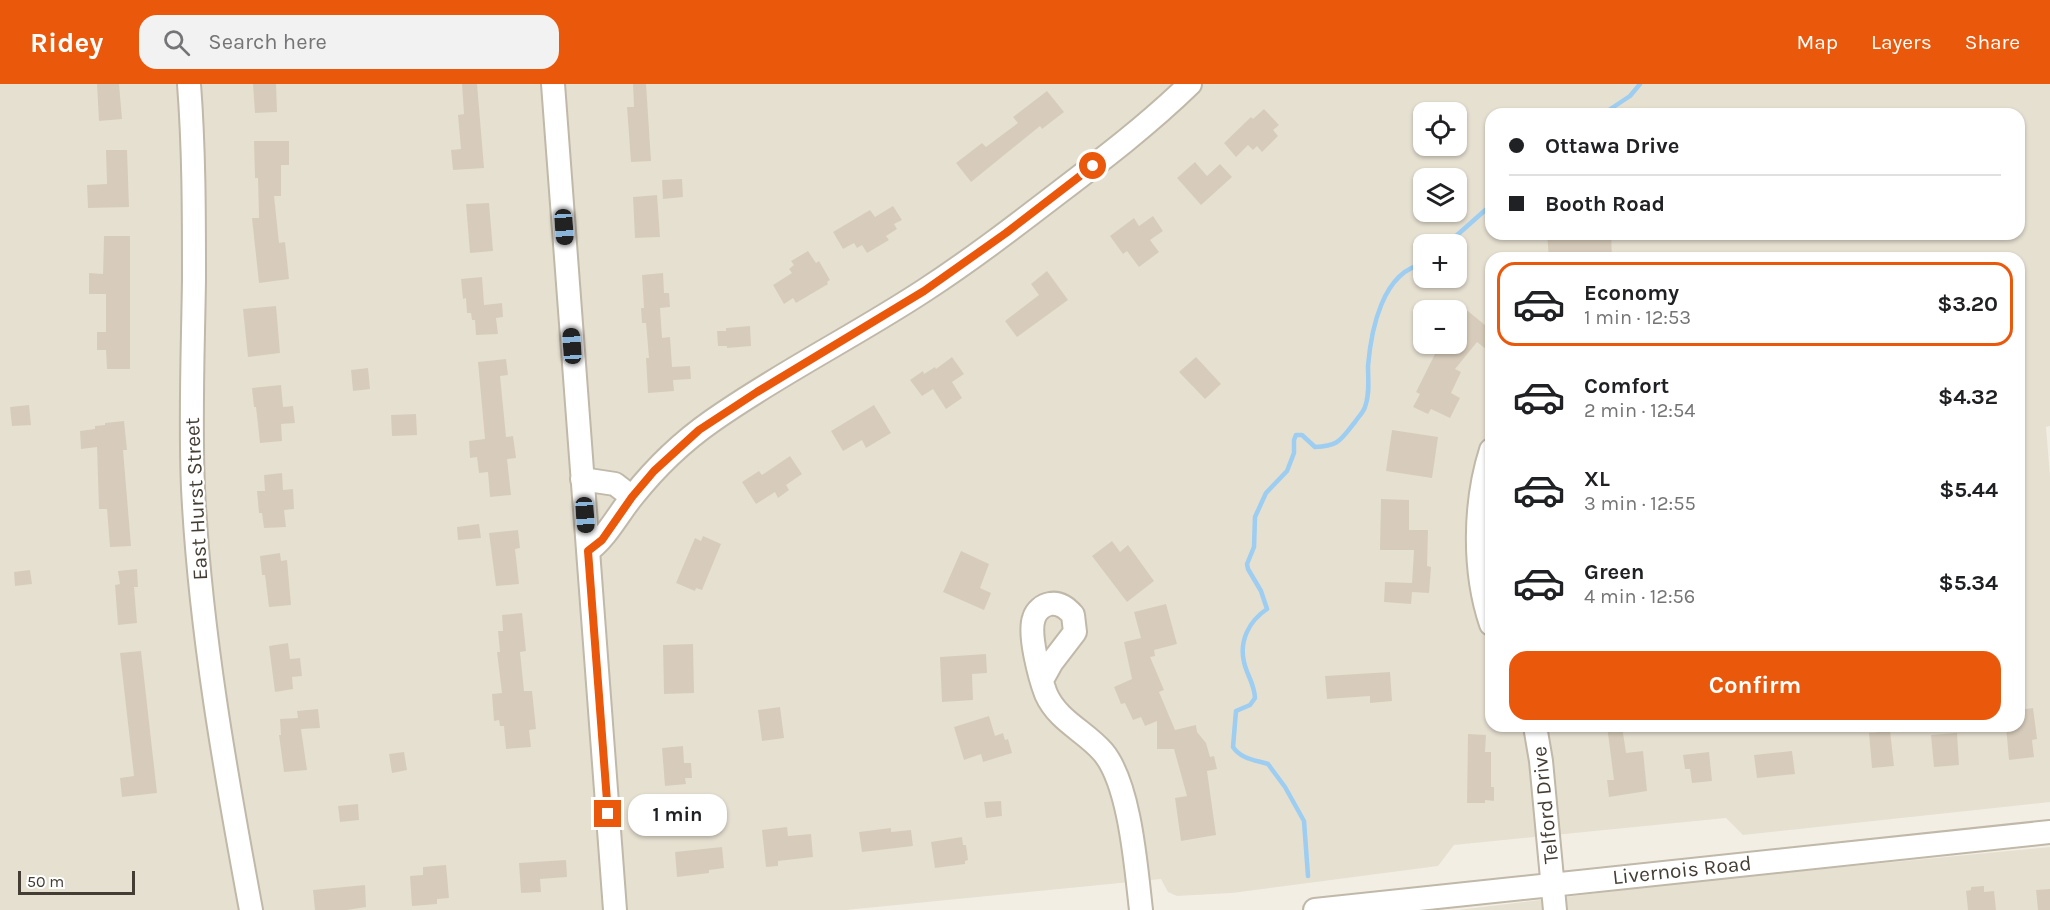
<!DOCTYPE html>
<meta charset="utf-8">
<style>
body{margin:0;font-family:Karla,sans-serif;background:#f2f2f2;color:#202124;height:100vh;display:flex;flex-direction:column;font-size:22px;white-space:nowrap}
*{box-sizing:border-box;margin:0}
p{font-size:20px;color:#757577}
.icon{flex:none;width:33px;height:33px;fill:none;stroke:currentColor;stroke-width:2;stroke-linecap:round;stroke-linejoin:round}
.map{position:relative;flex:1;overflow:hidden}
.drawer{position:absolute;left:1485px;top:168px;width:540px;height:480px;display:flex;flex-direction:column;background:#fff;border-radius:18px;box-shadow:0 2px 4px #0004}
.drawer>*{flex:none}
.hud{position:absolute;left:1485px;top:24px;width:540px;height:132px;border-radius:18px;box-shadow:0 2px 4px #0004;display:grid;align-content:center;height:132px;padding:0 24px;background:#fff}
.controls{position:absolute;left:1413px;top:18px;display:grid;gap:12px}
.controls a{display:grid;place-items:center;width:54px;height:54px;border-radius:12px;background:#fff;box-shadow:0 2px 4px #0004;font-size:30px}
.scale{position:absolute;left:18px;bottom:15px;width:117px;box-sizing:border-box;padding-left:6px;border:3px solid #443d33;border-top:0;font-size:16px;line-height:21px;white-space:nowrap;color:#443d33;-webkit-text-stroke:4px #fff;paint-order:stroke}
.end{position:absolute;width:27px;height:27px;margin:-14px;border:8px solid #ea580c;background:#fff;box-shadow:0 0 0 3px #fff}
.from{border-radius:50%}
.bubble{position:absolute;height:42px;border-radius:18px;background:#fff;box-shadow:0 2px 4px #0004;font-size:20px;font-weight:700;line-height:42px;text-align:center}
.car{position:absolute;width:18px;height:36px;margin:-18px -9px;border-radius:8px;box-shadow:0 0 4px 2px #0007;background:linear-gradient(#222 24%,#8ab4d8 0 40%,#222 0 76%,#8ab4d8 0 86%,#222 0)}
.hud b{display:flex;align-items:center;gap:21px;height:57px;font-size:22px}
.hud b+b{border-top:2px solid #e0e0e0}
.hud i{width:15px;height:15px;background:#202124}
ul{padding:10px 0 0;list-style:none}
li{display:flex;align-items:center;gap:18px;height:84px;margin:0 12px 9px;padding:0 12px;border:3px solid transparent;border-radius:18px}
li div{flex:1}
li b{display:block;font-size:22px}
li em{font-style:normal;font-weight:700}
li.active{border-color:#ea580c}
li>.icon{width:54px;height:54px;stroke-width:1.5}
.action{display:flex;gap:12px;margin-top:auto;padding:12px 24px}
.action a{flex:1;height:69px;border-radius:18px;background:#ea580c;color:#fff;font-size:24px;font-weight:700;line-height:69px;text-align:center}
header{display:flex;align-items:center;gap:36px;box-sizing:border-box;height:84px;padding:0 30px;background:#ea580c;color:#fff}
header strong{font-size:28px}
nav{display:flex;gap:33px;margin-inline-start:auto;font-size:21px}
.search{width:420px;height:54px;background:#f2f2f2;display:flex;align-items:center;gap:15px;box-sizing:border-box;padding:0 21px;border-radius:18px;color:#757577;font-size:22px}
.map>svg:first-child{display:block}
.residential{fill:#e6e0d1;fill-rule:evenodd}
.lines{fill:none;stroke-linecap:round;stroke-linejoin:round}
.stream{stroke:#9dcdf1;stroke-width:4.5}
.building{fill:#d7ccbb}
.minor-casing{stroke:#c0b8a8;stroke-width:26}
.minor{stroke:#fff;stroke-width:22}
.route{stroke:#ea580c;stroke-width:8}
.labels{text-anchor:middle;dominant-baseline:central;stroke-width:4.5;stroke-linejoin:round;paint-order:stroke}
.street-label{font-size:21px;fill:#443d33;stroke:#fff}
</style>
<header>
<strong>Ridey</strong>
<div class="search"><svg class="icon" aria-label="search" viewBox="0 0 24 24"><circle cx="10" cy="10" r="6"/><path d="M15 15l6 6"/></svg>Search here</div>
<nav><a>Map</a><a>Layers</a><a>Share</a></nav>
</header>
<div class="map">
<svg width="2050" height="826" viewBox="0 0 2050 826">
<rect width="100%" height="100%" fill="#f2eee3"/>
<path class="residential" d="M0 0H545L606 826H0Z
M563 0H2050V342L2046 343 2050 392V718L1743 751 1726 734 1454 761 1438 782 1232 809 1177 812 1168 808 1161 795 846 826H625ZM1424 28H1456V62H1424ZM1491 30H2019V150H1491ZM1424 94H1456V128H1424ZM1424 160H1456V194H1424ZM1491 174H2019V642H1491ZM1424 226H1456V260H1424Z
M2050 763V826H1458L1699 797Z"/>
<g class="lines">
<path class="stream" d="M1603 30 1630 12 1640 0
M1447 160 1491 121
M1308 792 1304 737 1285 703 1268 680C1255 676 1241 675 1233 663L1236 627 1250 621 1255 614C1254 598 1247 592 1244 578 1239 557 1249 537 1267 525L1261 507 1248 485 1247 480 1254 463 1255 433 1266 409 1287 387 1294 369V356L1296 351H1302L1315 363C1340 362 1341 355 1355 338 1358 333 1363 329 1365 323 1370 310 1368 295 1368 282 1371 247 1382 187 1424 180"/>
</g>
<path class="building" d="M97 0H119L122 35 99 37Z
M253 0H276L277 28 255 29Z
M462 0H477L484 84 453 86 451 66 461 65 458 31 464 30Z
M633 0H646L651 77 631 78 627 23H634Z
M1047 7 1064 28 1042 45 1040 42 971 98 956 79 982 59 986 63 1018 39 1013 33Z
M1264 25 1279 41 1273 46 1278 52 1262 68 1257 62 1253 66 1248 61 1236 73 1224 59 1251 33 1253 35Z
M254 57H289V81H281V112H274L279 159 285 158 289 195 259 199 252 134H259L258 94H255Z
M106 66H127L129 123 88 124 87 101 107 100Z
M1195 78 1207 92 1220 80 1232 93 1201 121 1177 94Z
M682 95 683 113 663 115 662 96Z
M657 111 660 153 635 154 633 113Z
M489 119 493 167 470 169 466 120Z
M893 122 902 136 894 140 897 145 886 152 889 156 867 169 862 161 857 164 854 159 843 165 833 148 870 126 875 133Z
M1153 132 1163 147 1150 156 1159 168 1139 183 1127 167 1123 170 1110 152 1134 134 1139 142Z
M1547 150H1611L1612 174H1549Z
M104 152H130V285H107L106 266H97V248H106V210H89V189L103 190Z
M808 167 816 179 819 177 830 196 827 198 828 200 796 219 793 214 784 220 773 201 792 189 789 185 794 181 791 177Z
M1047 187 1068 216 1017 253 1005 237 1039 211 1031 200Z
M663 189 664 209H669L670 223 660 224 662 254 670 253 672 283 690 282 691 295 673 296 674 307 648 309 646 274H649L646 239H642L641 224H644L642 191Z
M482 193 484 221 502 219 503 233 496 234 498 250 476 251 475 236H472L471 229H467L466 214 463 215 461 195Z
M276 222 280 269 248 273 243 225Z
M1463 223 1491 246V269L1477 258 1455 285 1461 288 1451 309 1460 314 1450 334 1431 325 1428 330 1413 323 1420 310 1416 308 1440 260H1456V231Z
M750 242 751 262 727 264V262H718L717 247H726V244Z
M952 273 964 290 952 298 962 314 946 325 933 305 922 312 910 296 923 287 924 290 935 283 936 285Z
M1196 273 1221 300 1205 315 1179 288Z
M506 275 508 291 500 292 506 353 513 352 516 374 507 375 511 411 490 413 488 388 479 389 477 373 470 374 469 357 485 355 478 278Z
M368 284 370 305 353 307 351 286Z
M281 301 283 323 293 322 295 339 281 340 282 357 260 359 256 323H254L252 304Z
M29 321 31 341 12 342 10 323Z
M874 321 891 349 866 364 862 356 843 367 831 347Z
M416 330 417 351 392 352 391 331Z
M124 337 127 366H123L131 462 110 463 107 425H99L97 363 81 365 80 347 95 345V342L105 341V339Z
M1392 346 1438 353 1432 394 1386 387Z
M790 372 802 390 786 401 789 406 778 414 775 408 756 420 742 398 759 387 762 391Z
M282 389 283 406 293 405 294 425 284 426 286 443 264 444 262 429H259L257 407H265L264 391Z
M1381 415 1409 416V446H1428L1427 482 1431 483 1429 509 1412 508 1411 520 1384 518 1385 498 1412 499 1414 466H1380Z
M479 440 481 454 458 456 457 443Z
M518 446 520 464 515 465 519 500 496 502 489 449Z
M703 452 721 460 702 506 696 504 695 507 676 499 695 454 701 457Z
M1112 457 1120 468 1128 461 1154 497 1127 518 1092 472Z
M961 467 989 480 980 504 991 509 984 526 943 508Z
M280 469 281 477 287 476 291 521 269 523 265 491H262L260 472Z
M137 485 138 503H134L137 539 118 541 115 501 120 500 118 487Z
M30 486 32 500 15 502 14 488Z
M1166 520 1177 560 1154 566 1155 572 1150 573 1164 606 1159 608 1175 646 1196 641 1197 648 1206 659 1210 673 1214 672 1217 685 1207 687 1216 751 1181 757 1175 714 1187 712 1174 665H1157V637L1145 642 1141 633 1133 636 1125 619 1121 620 1114 603 1132 595 1124 558 1141 554 1134 528Z
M522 529 526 567 520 568 524 607H532L536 645 529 646 531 663 506 665 504 642H500L499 636 494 637 492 610 502 609 497 568H500L498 547H503L502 531Z
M288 559 290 575 300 574 302 592 292 593 293 605 275 608 269 562Z
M693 560 694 609 664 610 663 561Z
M141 567 157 709 122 713 120 694 134 692 120 569Z
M986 570 987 589 972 590 973 616 942 618 940 573Z
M1390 588 1392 617 1370 619V612L1327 615 1325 592Z
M780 623 784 654 762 657 758 626Z
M2033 624 2037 655 2032 656 2034 673 2009 676 2006 642H2019V626Z
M318 625 320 644 301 645 307 686 284 688 279 651H281L280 635 298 634 297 627Z
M989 632 995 652 1003 649 1005 656 1008 655 1012 669 983 678 981 670 964 676 954 643Z
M1607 642H1622L1626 669 1643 667 1647 707 1609 713 1607 696H1614Z
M1890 647 1894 682 1872 684 1869 649Z
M1957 649 1959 681 1934 683 1931 651Z
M1468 650 1486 651 1485 668H1491V703H1494V717L1485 716V719H1467Z
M683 662 684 679H691L692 694H685L686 700 665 702 662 664Z
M1792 667 1795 690 1757 694 1754 671Z
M404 668 407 686 392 689 389 670Z
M1709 668 1712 697 1692 699 1690 685H1685L1683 671Z
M1001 717 1002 732 986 734 984 718Z
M358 720 359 736 340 738 338 722Z
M787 743 788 752 811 750 813 773 778 777V782L766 783 762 746Z
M891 744V748L911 746 913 762 862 768 859 748Z
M962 753 963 761H966L968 776 965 777V780L935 784 931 758Z
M722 763 724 784 709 786V789L677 793 675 768Z
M566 776 567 793 540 795 541 808 521 809 519 779Z
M446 781 449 814 437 815V820L412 822 410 792 423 791V783Z
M365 801 366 823 347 826H315L313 806Z
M1984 802V808L1994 807 1996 826H1968L1966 807 1971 806V803Z
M2050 805V826H2038L2036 806Z"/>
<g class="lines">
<defs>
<path id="minor" d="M189 0C194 65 194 130 194 195 193 265 190 334 193 404 200 546 225 686 251 826
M553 0 615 826
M1491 366C1474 419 1473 487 1491 540
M582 395 615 400 632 413
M588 467C607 453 618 430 633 412 656 383 682 358 712 337 780 289 855 252 925 206 971 176 1014 143 1057 110 1103 75 1149 40 1190 0
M1042 596 1052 578 1075 548 1073 531C1067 524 1060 518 1050 520 1043 521 1036 527 1034 534 1028 550 1040 594 1046 610 1058 637 1085 647 1103 668 1130 700 1136 783 1141 826
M1535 642 1541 677 1555 826
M1315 826 2050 748"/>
</defs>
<use href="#minor" class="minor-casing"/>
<use href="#minor" class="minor"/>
</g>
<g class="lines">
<path class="route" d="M608 730 588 467 602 456 632 413 654 387 699 346 757 308 924 207 1006 149 1093 82"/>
</g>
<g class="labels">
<g class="street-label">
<text transform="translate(196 415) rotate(-93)">East Hurst Street</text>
<text transform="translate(1545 721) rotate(-96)">Telford Drive</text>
<text transform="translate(1682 786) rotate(-6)">Livernois Road</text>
</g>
</g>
</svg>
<div class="controls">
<a><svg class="icon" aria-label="locate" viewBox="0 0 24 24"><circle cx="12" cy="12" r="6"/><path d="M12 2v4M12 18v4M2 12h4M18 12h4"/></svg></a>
<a><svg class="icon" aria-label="layers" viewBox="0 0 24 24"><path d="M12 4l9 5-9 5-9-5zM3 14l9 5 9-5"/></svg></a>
<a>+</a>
<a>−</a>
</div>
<div class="scale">50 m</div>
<i class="end from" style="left:1093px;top:82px"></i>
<i class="end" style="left:608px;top:730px"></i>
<div class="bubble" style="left:628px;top:710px;width:99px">1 min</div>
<i class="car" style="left:564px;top:143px;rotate:176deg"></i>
<i class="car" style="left:572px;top:262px;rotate:356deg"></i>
<i class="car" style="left:585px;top:431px;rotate:176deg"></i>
<div class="hud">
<b><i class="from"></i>Ottawa Drive</b>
<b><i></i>Booth Road</b>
</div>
<section class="drawer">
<ul>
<li class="active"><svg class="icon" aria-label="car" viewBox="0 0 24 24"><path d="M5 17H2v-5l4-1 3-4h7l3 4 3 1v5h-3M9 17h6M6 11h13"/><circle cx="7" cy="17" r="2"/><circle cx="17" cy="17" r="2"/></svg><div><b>Economy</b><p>1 min · 12:53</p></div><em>$3.20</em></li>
<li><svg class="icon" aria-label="car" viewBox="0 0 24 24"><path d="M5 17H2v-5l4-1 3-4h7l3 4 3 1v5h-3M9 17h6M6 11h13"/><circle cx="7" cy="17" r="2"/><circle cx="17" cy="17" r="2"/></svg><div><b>Comfort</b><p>2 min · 12:54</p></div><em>$4.32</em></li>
<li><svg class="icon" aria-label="car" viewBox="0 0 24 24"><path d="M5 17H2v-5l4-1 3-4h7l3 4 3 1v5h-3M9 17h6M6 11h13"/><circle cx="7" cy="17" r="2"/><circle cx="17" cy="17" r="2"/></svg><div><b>XL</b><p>3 min · 12:55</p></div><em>$5.44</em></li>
<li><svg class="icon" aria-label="car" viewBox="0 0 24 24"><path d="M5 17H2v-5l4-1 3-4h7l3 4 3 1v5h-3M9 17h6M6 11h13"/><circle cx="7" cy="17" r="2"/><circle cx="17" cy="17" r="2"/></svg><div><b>Green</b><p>4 min · 12:56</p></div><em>$5.34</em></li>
</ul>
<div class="action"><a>Confirm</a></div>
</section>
</div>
